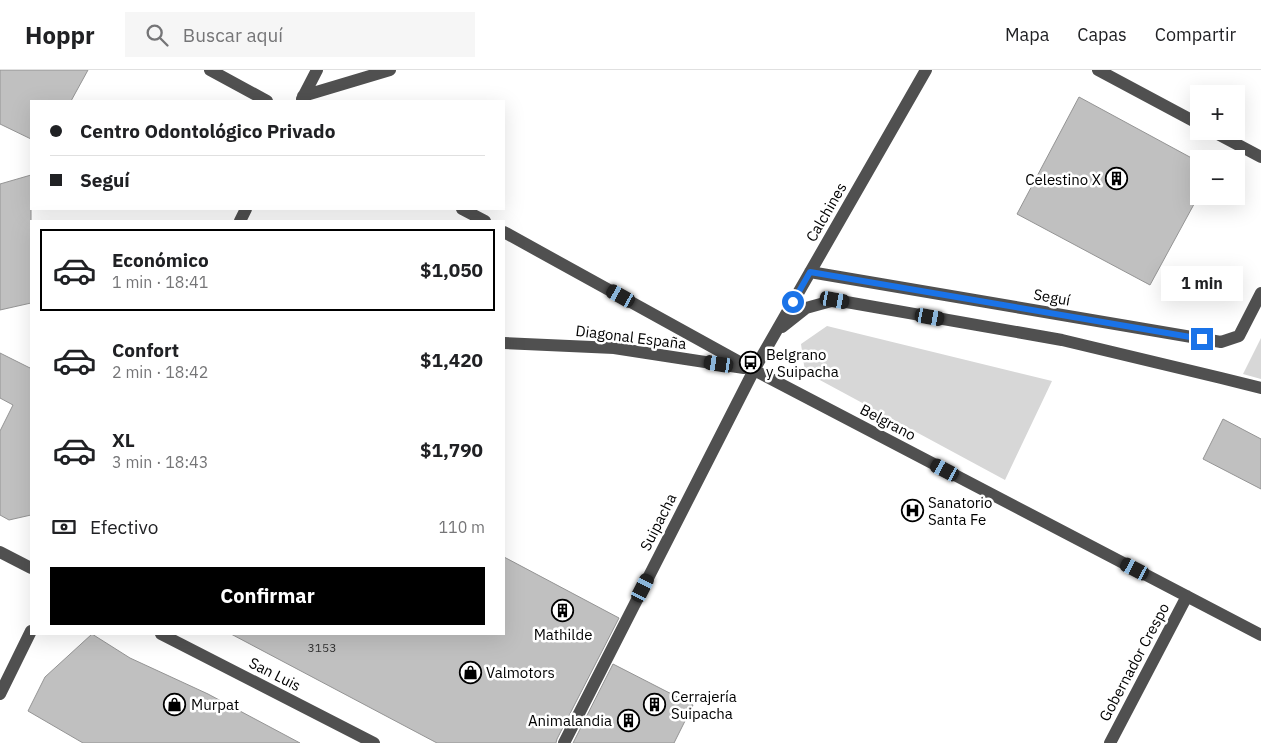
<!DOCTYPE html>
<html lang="es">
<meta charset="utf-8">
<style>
body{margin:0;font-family:"IBM Plex Sans",sans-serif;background:#f6f6f6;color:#202124;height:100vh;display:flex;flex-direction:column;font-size:19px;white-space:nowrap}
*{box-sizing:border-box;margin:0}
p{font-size:16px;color:#757577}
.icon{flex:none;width:28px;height:28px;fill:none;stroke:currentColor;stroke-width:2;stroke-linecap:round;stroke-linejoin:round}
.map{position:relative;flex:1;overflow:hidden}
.sheet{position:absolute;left:30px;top:150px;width:475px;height:415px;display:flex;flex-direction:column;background:#fff;border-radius:0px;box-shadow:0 5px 20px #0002}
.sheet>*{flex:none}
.hud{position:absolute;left:30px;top:30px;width:475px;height:110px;border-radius:0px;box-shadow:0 5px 20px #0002;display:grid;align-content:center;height:110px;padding:0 20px;background:#fff}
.fabs{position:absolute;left:1190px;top:15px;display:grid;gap:10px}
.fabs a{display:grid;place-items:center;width:55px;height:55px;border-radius:0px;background:#fff;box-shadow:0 5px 20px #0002;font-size:25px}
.end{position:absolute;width:22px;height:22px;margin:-11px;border:6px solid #1a73e8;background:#fff;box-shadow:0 0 0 2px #fff}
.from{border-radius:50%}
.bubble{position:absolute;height:35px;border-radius:0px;background:#fff;box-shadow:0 5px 20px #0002;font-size:16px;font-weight:800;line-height:35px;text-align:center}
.car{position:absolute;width:15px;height:30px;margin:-15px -8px;border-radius:6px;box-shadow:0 0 4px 1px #0007;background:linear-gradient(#222 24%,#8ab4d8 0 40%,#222 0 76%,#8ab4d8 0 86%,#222 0)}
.hud b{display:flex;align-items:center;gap:18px;height:48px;font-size:19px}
.hud b+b{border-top:1px solid #e0e0e0}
.hud i{width:12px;height:12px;background:#202124}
ul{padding:9px 0 0;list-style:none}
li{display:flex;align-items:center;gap:15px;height:82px;margin:0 10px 8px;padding:0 10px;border:2px solid transparent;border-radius:0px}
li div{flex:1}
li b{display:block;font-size:19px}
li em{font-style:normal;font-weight:800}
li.selected{border-color:#000}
li>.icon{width:45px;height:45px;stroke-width:1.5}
.pay{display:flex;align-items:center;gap:12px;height:55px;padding:0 20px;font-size:19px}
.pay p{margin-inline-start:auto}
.cta{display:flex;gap:10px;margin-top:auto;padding:10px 20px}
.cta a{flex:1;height:58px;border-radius:0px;background:#000;color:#fff;font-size:20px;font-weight:800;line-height:58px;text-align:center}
header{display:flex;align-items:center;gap:30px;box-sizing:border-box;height:70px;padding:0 25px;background:#fff;border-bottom:1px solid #e0e0e0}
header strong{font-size:24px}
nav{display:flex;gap:28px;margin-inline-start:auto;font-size:18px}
.search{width:350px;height:45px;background:#f6f6f6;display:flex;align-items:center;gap:12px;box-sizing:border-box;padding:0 18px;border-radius:0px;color:#757577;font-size:19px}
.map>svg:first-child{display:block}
.green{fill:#d7d7d7}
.building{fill:#c0c0c0;stroke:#949494}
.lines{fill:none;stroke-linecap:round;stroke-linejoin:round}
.minor{stroke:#505050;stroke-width:12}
.route{stroke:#1a73e8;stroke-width:6}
.labels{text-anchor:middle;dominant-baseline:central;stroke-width:5;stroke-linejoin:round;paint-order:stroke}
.number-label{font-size:12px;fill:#303030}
.poi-label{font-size:15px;fill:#000;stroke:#fff;text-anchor:start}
.street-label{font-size:15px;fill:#000;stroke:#fff}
</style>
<header>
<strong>Hoppr</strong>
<div class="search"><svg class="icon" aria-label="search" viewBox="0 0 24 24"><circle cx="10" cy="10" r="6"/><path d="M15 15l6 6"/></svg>Buscar aquí</div>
<nav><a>Mapa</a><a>Capas</a><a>Compartir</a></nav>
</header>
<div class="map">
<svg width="1261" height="673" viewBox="0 0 1261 673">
<rect width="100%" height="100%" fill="#fff"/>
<path class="green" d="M827 256 1052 311 1005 410 805 302 801 274Z
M1261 268V309L1243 304Z"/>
<path class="building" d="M0 0H88L71 31H31V69L0 54Z
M1079 27 1199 92V125L1150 215 1017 144Z
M31 105V233L0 240V114Z
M0 283 30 298 31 296V445L9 450 0 445V361L13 335 0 328Z
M1223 349 1261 369V419L1203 389Z
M504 487 619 548 557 669 556 673H437L231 564H504Z
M92 564 130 588 208 624 300 673H83L28 641 45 607Z
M613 594 693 635 674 673H573Z"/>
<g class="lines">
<path class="minor" d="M210 0 267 31
M1098 0 1199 54
M303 26 390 0
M302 29 317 0
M1212 61 1261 87
M462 139 485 151
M240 151 246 139
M504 162 754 300 1261 565
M810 202 1221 272 1239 266 1261 223
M782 257 806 238 835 230 1062 270 1221 308 1261 318
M504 273 614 278 744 298
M0 482 31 498
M161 564 374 673
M0 624 31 561
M564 673 754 300 926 0
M1110 673 1187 526"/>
</g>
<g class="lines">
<path class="route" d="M793 232 810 202 1202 269"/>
</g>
<defs>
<symbol id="building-ring" viewBox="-11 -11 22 22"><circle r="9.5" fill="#fff" stroke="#000" stroke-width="1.5"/><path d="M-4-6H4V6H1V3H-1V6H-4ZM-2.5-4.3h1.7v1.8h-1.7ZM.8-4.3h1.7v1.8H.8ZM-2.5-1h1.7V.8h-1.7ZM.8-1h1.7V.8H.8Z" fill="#000"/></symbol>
<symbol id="bus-ring" viewBox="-11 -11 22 22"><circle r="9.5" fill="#fff" stroke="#000" stroke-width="1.5"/><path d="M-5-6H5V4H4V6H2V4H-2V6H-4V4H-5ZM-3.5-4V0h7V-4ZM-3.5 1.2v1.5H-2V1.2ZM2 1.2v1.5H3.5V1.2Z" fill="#000"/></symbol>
<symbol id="hospital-ring" viewBox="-11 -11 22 22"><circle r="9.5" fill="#fff" stroke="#000" stroke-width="1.5"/><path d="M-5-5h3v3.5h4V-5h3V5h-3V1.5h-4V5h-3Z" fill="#000"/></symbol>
<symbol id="shop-ring" viewBox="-11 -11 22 22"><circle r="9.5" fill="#fff" stroke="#000" stroke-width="1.5"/><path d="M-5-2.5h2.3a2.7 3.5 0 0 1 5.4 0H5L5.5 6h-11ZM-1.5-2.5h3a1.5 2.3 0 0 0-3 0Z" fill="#000"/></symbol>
</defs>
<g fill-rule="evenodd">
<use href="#building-ring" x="1104" y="96" width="25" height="25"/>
<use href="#bus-ring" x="738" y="280" width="25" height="25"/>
<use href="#hospital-ring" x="900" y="428" width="25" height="25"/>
<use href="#building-ring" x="550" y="528" width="25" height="25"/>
<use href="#shop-ring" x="458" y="590" width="25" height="25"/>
<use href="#shop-ring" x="162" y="622" width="25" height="25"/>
<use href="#building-ring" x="642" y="622" width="25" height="25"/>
<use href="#building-ring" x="616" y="638" width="25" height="25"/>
</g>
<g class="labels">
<g class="number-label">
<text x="322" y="577">3153</text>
</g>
<g class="poi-label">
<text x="1101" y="109" text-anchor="end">Celestino X</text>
<text x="766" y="284">Belgrano<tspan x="766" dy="17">y Suipacha</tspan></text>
<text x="928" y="432">Sanatorio<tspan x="928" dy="17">Santa Fe</tspan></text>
<text x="563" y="564" text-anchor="middle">Mathilde</text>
<text x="486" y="602">Valmotors</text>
<text x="671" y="626">Cerrajería<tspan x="671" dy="17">Suipacha</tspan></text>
<text x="191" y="634">Murpat</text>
<text x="612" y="650" text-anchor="end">Animalandia</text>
</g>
<g class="street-label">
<text transform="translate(826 142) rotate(-60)">Calchines</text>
<text transform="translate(1052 227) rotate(10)">Seguí</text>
<text transform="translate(631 267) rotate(7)">Diagonal España</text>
<text transform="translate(888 352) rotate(28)">Belgrano</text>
<text transform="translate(658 452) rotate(-63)">Suipacha</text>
<text transform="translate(1134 592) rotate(-62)">Gobernador Crespo</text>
<text transform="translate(275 604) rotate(27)">San Luis</text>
</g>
</g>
</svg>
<div class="fabs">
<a>+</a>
<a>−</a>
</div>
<i class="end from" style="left:793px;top:232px"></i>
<i class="end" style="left:1202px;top:269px"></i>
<div class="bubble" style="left:1161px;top:196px;width:82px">1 min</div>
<i class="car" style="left:621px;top:226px;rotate:299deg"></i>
<i class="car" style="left:835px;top:230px;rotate:100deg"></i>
<i class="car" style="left:930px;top:247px;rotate:100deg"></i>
<i class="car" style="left:719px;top:294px;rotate:279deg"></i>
<i class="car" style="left:945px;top:400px;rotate:298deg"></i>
<i class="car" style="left:1135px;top:499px;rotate:297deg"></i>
<i class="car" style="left:643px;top:518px;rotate:27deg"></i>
<div class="hud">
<b><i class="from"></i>Centro Odontológico Privado</b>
<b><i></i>Seguí</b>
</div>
<section class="sheet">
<ul>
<li class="selected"><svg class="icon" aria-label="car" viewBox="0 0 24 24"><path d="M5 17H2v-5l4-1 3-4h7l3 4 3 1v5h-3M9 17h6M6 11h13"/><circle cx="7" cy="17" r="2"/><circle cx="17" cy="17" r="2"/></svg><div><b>Económico</b><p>1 min · 18:41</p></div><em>$1,050</em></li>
<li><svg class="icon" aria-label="car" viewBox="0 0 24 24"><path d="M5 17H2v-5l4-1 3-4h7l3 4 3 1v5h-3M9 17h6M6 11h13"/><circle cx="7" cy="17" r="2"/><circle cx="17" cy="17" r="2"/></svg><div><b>Confort</b><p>2 min · 18:42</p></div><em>$1,420</em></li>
<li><svg class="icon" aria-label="car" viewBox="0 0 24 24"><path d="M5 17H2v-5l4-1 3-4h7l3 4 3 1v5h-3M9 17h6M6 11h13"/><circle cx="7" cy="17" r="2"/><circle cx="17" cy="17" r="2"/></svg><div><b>XL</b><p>3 min · 18:43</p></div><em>$1,790</em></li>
</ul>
<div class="pay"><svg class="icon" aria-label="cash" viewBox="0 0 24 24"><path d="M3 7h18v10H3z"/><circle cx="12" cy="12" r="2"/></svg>Efectivo<p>110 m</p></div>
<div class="cta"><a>Confirmar</a></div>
</section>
</div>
